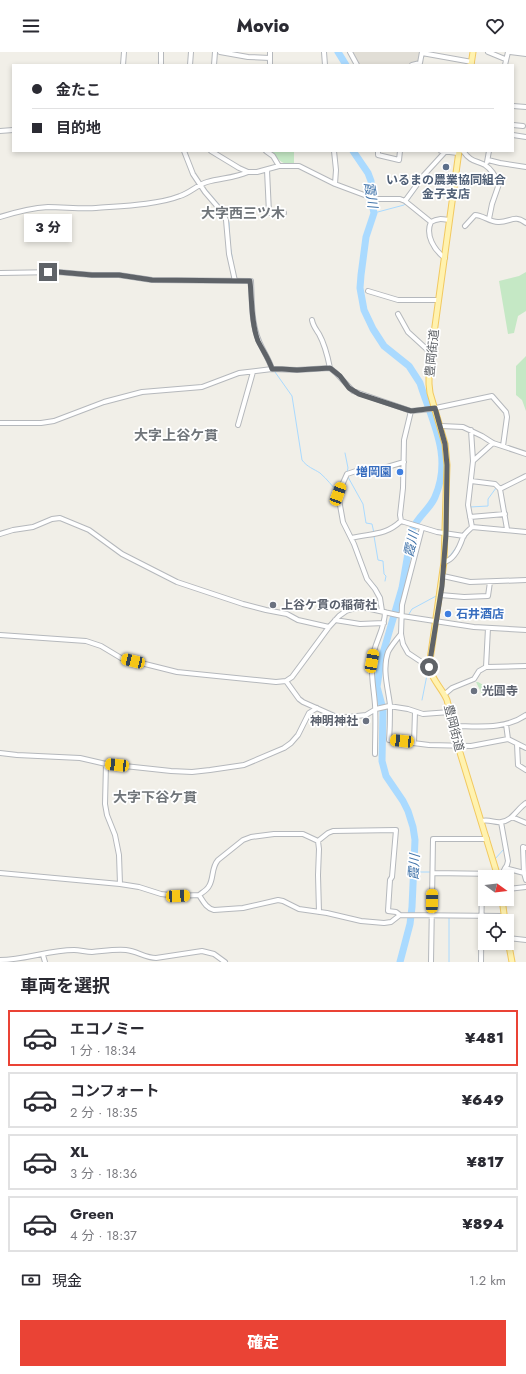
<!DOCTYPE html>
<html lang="ja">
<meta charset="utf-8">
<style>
body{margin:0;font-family:Jost,"Noto Sans JP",sans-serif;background:#f2f2f3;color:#2b2b33;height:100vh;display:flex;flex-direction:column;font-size:15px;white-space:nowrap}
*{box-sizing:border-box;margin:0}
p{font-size:13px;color:#7c7c81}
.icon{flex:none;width:22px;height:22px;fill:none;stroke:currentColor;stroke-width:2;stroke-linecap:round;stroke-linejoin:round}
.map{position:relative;height:910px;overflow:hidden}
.side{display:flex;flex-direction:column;background:#fff;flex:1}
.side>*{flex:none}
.hud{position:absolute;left:12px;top:12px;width:502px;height:88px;border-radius:0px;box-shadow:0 2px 6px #0003;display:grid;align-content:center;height:88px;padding:0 20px;background:#fff}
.needle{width:26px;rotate:105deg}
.tools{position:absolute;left:478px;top:818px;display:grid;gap:8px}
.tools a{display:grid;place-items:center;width:36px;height:36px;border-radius:0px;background:#fff;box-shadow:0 2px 6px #0003;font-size:20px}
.end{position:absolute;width:18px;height:18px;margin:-9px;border:5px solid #5f6368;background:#fff;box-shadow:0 0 0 2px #fff}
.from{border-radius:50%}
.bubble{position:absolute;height:28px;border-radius:0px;background:#fff;box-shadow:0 2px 6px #0003;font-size:13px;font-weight:800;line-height:28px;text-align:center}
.car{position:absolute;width:12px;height:24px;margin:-12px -6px;border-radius:5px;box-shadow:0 0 3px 1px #0007;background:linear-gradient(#f5c518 24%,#345 0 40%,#f5c518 0 76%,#345 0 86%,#f5c518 0)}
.hud b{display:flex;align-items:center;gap:14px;height:38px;font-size:15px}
.hud b+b{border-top:1px solid #e1e1e2}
.hud i{width:10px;height:10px;background:#2b2b33}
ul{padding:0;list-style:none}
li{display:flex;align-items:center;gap:12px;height:56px;margin:0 8px 6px;padding:0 12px;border:2px solid #e1e1e2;border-radius:0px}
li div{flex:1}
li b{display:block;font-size:15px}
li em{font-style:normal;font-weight:800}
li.active{border-color:#ea4335}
li>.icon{width:36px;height:36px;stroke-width:1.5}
h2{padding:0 20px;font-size:18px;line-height:48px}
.pay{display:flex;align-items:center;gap:10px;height:44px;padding:0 20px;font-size:15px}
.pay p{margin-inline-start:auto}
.primary-button{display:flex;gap:8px;margin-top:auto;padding:8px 20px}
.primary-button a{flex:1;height:46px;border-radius:0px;background:#ea4335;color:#fff;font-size:16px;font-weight:800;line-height:46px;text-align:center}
header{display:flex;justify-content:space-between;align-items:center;height:52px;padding:0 20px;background:#fff;font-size:18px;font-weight:800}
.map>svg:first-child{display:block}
.education{fill:#e1ded6}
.green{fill:#c5e8c5}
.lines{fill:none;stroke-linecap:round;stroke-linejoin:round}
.stream{stroke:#aadaff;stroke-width:1}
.river{stroke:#aadaff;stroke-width:7}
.minor-casing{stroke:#b5b8bc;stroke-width:6}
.major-casing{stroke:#f2c960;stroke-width:7}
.minor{stroke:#fff;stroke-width:4}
.major{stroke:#fff2af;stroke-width:5}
.route{stroke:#5f6368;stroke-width:5}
.service-dot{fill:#5c6f8a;stroke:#fff;stroke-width:1.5}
.shop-dot{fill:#3f7fe0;stroke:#fff;stroke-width:1.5}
.worship-dot{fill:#6b7280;stroke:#fff;stroke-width:1.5}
.labels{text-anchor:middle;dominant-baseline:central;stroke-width:3.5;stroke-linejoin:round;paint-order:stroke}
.service-label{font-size:12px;font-weight:bold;fill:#4e5e75;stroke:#fff}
.street-label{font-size:12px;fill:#5f6368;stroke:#fff}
.shop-label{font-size:12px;font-weight:bold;fill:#366cbe;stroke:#fff;text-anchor:end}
.worship-label{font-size:12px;font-weight:bold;fill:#5b616d;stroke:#fff;text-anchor:start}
.water-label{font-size:13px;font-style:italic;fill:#4174aa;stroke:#fff}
.quarter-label{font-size:14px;font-weight:bold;fill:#70757a;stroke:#fff}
</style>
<header><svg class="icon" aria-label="menu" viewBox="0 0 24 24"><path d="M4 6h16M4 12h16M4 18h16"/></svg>Movio<svg class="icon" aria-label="heart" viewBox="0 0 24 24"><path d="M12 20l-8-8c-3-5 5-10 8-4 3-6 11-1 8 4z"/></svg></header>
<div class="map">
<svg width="526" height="910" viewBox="0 0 526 910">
<rect width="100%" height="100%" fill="#f1efe8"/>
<path class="education" d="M351 0H420L419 10H412L409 13H358Z"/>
<path class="green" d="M271 99H294V112C283 114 277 107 271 99Z
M526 220V259L518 264 514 281 508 282 499 229 519 224Z
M526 304V359L522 348 516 343V314Z
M476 630H478L487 635 488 639 482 642Z"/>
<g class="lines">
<path class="stream" d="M186 99 191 112
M204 135 226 161 229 171 230 193
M408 149 415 139
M374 161 404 153 406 151
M231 198 234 217
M275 320 292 344 302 408C307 415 314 417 320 421 327 427 332 434 338 440
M345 401 348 416 347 420
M348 425 363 452 366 471 372 472 374 481
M499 435 512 429
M340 444 343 461
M470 455 488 454V447L496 436
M374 484 378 508 383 509 384 522 386 524 385 529
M449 505 458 493
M373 531 375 533 377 536
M409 562 412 557 438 543
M422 648 427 623
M495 807 504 797
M414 820H430
M489 862H500
M449 910V866"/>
<path class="river" d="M338 0 346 13
M353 99 368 121 371 129 372 152 374 161 366 185 361 223 360 236 364 258 373 277 384 294 409 314 420 331C432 370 453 404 435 445 430 457 418 464 412 478L402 536 381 608 377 635 383 657 382 709 386 724 403 749 408 759 413 775 415 788 412 855 410 872 400 910"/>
<defs>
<path id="minor" d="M220 0 248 5 270 6
M324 0 325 13
M350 0 357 13
M488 0 505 7
M510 0 526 2
M422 1 472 10
M123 13 124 0
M161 13V0
M190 13 191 0
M214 13 215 0
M270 13V0
M412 13 420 11 422 0
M505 13 508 0
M513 54 526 55
M513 73 523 74
M0 79 13 78
M513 83 526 85
M184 99 193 122 205 140 223 161 226 168 229 202 235 229
M211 99 239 116 248 120H257L279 114H299L335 132 367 144 378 147H400L405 149 431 170
M266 99 273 104 279 114
M334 99 336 118 335 132
M378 99V103L399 108 400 99
M441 99 458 101 460 99
M463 99C471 110 475 108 485 113 491 117 496 125 499 132L492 152 489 167
M488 108 500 111 526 115
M487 110 489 99
M267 118 269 161H284
M405 149 424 123 445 100
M0 165C16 160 31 156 48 155 64 155 80 157 96 156 121 154 157 153 180 144 190 141 197 133 207 130 221 126 235 126 248 120
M465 174 475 163C483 163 491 171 499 170 511 170 514 162 526 171
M445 206C434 198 425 183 431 170 438 166 442 167 449 168
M0 221 58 220 92 223H119L152 228 251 229C252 248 251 271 259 289 263 299 269 307 272 317
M368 239 398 248H438
M398 262 408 280 432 302
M312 268C313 274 316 277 319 282 324 291 328 306 330 316
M0 371H41L54 369 104 350 142 340 202 335 239 321 272 317 297 318 330 316 336 321 353 339 411 359 431 357 492 344 506 360 507 365 503 394
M238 373 253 320
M441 374 463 375 482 384 493 391 526 402
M471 378 473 409
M471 429 495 432 500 437 507 477
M500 437 526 424
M470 465 505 462
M401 469 400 463 403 436 404 388 411 359
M401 469 437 480 464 484
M472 475 468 453 473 409 493 391
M472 475 526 480
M422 476 402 553 401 582 403 592 408 601 429 615
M0 482 13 478 33 475 52 467 60 466 89 478 122 502 177 530 243 552 266 558 287 562 298 568 329 575
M351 486C372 481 385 484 401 469
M444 510C454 508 460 494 463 485 465 481 469 478 472 475
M443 524 470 530 526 528
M440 543 464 545 488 544 490 530
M382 559 380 546 375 537 367 527 354 492 343 470 338 442 347 422 356 419 367 421 404 410
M335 568 360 572 384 571
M401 582C396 588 391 594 388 600 382 617 388 636 390 653 390 665 390 677 389 688L429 693 471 694 508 687 526 696
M0 583 86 589 101 594 121 606 177 620 276 630 286 629 292 625 329 575 339 564 346 559 356 556H366L402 564 474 575 526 578
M486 615 488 576
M286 629 299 647 303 650 339 666 366 663 376 657 389 654 408 657 423 662 450 660
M445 642 452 636 474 627 479 619 486 615 526 614
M506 672 508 687
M453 674C477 674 505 678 526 663
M414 691 415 660
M517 692 518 713 526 718
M0 701 17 703 80 706 106 712 171 719 192 720 210 718 244 713 284 696 291 691 298 683 309 661 317 656
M375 702C375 685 376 669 375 653 374 638 371 625 372 610 373 592 385 578 385 560
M106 712 105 752 107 763 115 783 119 803 120 832
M512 765 526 771
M481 769C490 767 494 771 501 770 512 769 517 757 526 751
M318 789 319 797 318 823 319 860
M526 796 523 795 524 821 526 828
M505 816 524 821
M0 821 120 832 139 835 161 842 178 844 199 843C203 849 206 856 214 858L243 856 278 848 283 849 299 857 327 861 361 869 384 871 391 870 400 863 504 864
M433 821 498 822
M500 825 507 813 508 809 501 770
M507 837 526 835
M199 843C203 840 207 838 209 834 214 826 211 816 218 808L243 788 251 785 274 782H303L318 789 328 781 333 779 396 778 392 825 390 828 388 859 396 860 400 863
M508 886 526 888
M43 903 45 910
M0 908C25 908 49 898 74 898 80 898 86 900 92 900 104 899 115 897 126 898 137 899 145 906 156 906L202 899 214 902 225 910
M431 910 433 787H487
M481 910 482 822"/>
<path id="major" d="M471 13 473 0
M459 99 429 318V332L430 341 445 392 447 413 444 510 429 615C432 628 442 636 447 648L458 694 498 825
M502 847 505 869
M507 883 512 910"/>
</defs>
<use href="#minor" class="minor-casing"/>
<use href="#major" class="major-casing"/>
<use href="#minor" class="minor"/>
<use href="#major" class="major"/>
</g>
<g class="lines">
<path class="route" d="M48 220H58L92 223H119L152 228 250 229C252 248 251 271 258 289 263 299 269 307 272 317H282L297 318 330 316 340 324 349 336 359 342 411 359 435 356 445 392 447 413 446 482 442 534 429 615"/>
</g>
<circle class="service-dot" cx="446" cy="115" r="4"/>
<g class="shop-dot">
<circle cx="400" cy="420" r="4"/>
<circle cx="448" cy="562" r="4"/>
</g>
<g class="worship-dot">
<circle cx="273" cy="553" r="4"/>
<circle cx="474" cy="639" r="4"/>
<circle cx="366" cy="669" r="4"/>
</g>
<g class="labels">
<g class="service-label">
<text x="446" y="128">いるまの農業協同組合<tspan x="446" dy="14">金子支店</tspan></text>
</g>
<g class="street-label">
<text transform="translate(432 301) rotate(-84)">豊岡街道</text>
<text transform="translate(454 676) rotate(76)">豊岡街道</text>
</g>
<g class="shop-label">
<text x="392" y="420">増岡園</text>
<text x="456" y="562" text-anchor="start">石井酒店</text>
</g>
<g class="worship-label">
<text x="281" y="553">上谷ケ貫の稲荷社</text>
<text x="482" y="639">光圓寺</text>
<text x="358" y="669" text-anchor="end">神明神社</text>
</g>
<g class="water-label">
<text transform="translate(371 143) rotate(81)">霞川</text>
<text transform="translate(411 492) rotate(-78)">霞川</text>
<text transform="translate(414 815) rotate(-87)">霞川</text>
</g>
<g class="quarter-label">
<text x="243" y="161">大字西三ツ木</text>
<text x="176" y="383">大字上谷ケ貫</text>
<text x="155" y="745">大字下谷ケ貫</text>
</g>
</g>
</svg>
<div class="tools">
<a><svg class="needle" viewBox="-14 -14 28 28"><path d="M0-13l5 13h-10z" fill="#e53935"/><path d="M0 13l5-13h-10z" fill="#7c7c81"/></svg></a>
<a><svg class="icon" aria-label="locate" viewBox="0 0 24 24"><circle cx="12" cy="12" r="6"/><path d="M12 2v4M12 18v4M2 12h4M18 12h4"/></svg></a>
</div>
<i class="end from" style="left:429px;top:615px"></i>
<i class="end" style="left:48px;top:220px"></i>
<div class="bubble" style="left:24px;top:162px;width:48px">3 分</div>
<i class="car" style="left:338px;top:442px;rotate:20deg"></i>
<i class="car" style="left:133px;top:609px;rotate:283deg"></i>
<i class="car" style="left:372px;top:609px;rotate:10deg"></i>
<i class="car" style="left:402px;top:689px;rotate:276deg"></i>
<i class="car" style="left:117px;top:713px;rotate:276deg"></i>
<i class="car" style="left:178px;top:844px;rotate:87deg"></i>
<i class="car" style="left:432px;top:849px;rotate:1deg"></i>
<div class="hud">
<b><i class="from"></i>金たこ</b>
<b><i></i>目的地</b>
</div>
</div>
<section class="side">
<h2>車両を選択</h2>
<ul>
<li class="active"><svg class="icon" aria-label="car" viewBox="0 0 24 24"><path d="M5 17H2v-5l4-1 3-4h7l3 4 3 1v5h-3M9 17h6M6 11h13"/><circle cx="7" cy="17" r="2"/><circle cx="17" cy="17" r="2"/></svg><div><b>エコノミー</b><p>1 分 · 18:34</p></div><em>¥481</em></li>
<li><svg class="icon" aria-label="car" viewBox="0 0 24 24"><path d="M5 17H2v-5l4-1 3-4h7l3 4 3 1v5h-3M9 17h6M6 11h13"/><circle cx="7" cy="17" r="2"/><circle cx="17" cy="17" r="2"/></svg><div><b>コンフォート</b><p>2 分 · 18:35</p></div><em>¥649</em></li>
<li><svg class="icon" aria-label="car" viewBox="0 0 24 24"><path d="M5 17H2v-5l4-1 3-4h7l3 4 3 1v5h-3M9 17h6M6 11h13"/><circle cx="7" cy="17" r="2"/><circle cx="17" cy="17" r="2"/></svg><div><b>XL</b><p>3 分 · 18:36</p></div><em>¥817</em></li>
<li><svg class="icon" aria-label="car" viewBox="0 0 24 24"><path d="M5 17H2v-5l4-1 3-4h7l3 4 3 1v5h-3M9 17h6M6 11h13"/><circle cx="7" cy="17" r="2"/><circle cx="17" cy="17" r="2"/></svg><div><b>Green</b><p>4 分 · 18:37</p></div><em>¥894</em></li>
</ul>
<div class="pay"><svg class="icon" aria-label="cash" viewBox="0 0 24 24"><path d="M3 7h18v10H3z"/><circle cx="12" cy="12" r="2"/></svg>現金<p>1.2 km</p></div>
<div class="primary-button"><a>確定</a></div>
</section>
